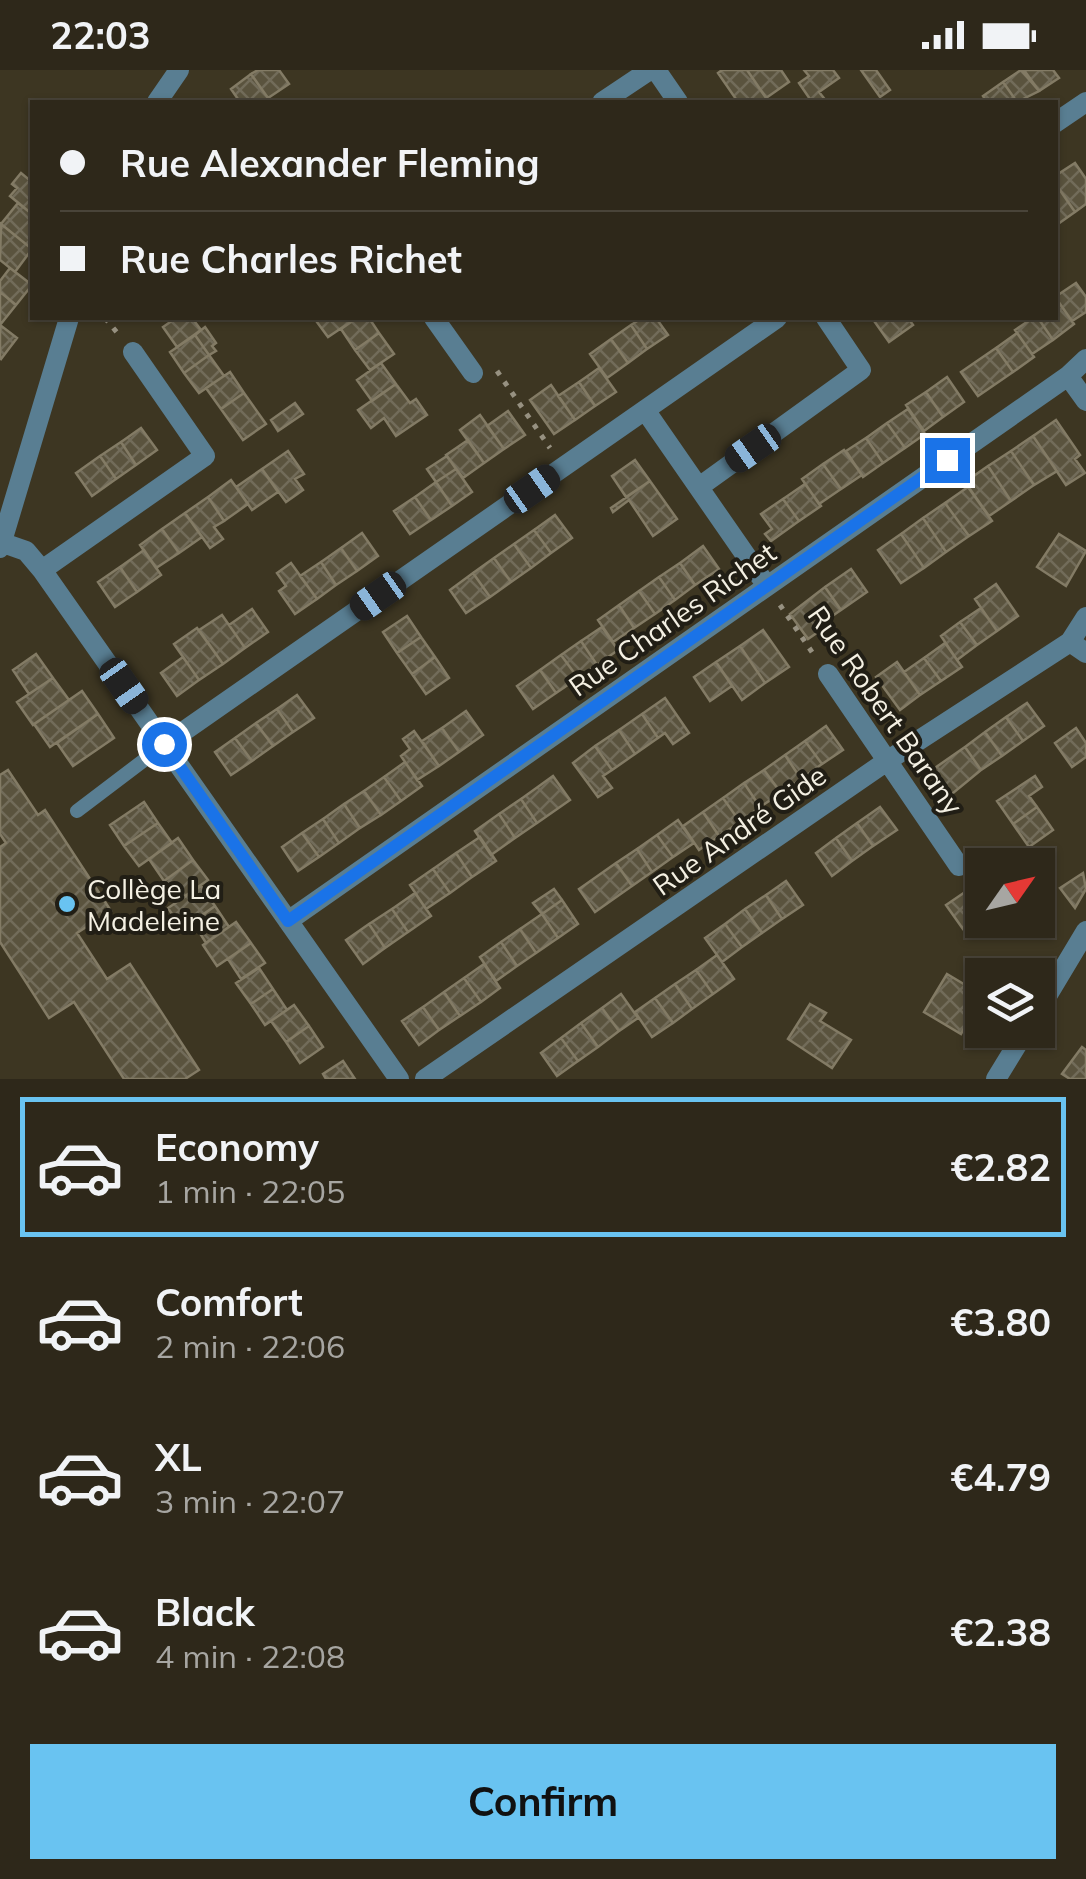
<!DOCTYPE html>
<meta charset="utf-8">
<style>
body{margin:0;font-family:Mulish,sans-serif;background:#363023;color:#f1f3f6;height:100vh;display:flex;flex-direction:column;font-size:38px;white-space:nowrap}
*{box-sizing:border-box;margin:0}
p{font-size:32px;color:#a7a6a2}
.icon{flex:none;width:55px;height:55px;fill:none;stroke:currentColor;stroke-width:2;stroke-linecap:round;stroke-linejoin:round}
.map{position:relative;height:1009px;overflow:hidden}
.side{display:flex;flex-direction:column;background:#2e281a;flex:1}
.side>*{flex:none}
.guide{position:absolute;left:30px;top:30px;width:1028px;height:220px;border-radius:0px;box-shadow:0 2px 8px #0004,0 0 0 2px #494439;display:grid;align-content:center;height:220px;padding:0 30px;background:#2e281a}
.needle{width:65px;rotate:56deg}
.controls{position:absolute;left:965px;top:778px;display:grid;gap:20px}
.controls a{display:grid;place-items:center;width:90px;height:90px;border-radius:0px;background:#2e281a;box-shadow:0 2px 8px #0004,0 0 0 2px #494439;font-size:50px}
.end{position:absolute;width:45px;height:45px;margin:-22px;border:12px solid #1a73e8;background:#fff;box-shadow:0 0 0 5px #fff}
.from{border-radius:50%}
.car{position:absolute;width:30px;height:60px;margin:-30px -15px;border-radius:12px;box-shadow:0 0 8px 2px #0007;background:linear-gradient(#222 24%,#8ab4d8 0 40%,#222 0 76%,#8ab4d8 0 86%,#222 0)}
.guide b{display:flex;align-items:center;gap:35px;height:95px;font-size:38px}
.guide b+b{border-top:2px solid #494439}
.guide i{width:25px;height:25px;background:#f1f3f6}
ul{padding:18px 0 0;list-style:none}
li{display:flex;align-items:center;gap:30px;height:140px;margin:0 20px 15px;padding:0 10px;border:5px solid transparent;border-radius:0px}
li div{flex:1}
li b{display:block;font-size:38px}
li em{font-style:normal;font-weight:700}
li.on{border-color:#69c3f1}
li>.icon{width:90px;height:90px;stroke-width:1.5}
.action{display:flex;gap:20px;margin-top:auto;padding:20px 30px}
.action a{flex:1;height:115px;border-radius:0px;background:#69c3f1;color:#111;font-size:40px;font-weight:700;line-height:115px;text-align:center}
.status{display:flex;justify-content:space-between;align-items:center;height:70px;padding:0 50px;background:#2e281a;direction:ltr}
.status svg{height:28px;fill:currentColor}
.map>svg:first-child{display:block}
.building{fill:url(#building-cross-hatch);stroke:#837b65;stroke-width:2.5}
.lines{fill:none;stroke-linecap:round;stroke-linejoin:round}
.path{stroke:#979181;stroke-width:5;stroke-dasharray:5 8;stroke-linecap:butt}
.service{stroke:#597e92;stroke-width:14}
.minor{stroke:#597e92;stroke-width:20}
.route{stroke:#1a73e8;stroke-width:12}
.poi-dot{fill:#69c3f1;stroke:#211e15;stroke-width:4}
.labels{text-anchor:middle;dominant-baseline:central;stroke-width:8;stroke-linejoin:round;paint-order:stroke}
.street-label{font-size:28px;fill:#f4f0e3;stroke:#211e15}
.poi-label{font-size:28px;fill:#f4f0e3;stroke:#211e15;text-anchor:start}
</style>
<div class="status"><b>22:03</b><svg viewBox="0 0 49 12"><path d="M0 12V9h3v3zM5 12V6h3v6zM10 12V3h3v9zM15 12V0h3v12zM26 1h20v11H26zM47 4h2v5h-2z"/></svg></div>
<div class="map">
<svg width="1086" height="1009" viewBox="0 0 1086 1009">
<defs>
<pattern id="building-cross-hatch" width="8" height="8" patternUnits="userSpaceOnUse" patternTransform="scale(2.5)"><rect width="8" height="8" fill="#5a533e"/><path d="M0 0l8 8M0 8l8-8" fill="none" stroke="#726c5a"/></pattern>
</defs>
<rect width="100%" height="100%" fill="#3d3622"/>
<path class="building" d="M258 0H279L289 14 268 28 251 4Z
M722 0H747L769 32H731L736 29 718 3Z
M747 0H781L789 12 766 28Z
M804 0H833L839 8 819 22 827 32H812L799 13 809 6Z
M861 0H876L890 20 880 27Z
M1021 0 1039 21 1017 32 1003 12Z
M1024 0H1053L1059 8 1039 21Z
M251 4 268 28 261 32H240L231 19Z
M1003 12 1017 32H987L983 26Z
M1075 93 1086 109V134L1075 142 1055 113V106Z
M21 103 32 112V144L10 126 17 118 12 114Z
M1055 113 1075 142 1055 156Z
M18 133 32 144V179L1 154Z
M1 154 32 179 15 202 0 190Z
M10 198 32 215 16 235 0 222V211Z
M1076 213 1086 227V242L1072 251 1055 227Z
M0 222 16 235 0 255Z
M1058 231 1074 254 1053 270 1038 248H1055Z
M176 248H192L201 260 177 277 163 257Z
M314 248H350L352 251 328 267Z
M357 248H369L379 263 355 280 341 259Z
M642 248H656L668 265 647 279 631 255Z
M872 248H908L913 255 889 272Z
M1033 248H1038L1053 270 1032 284 1015 260Z
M0 255 17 268 1 289 0 288Z
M631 255 647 279 628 293 611 269Z
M205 257 216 273 212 276 216 281 209 285 195 265Z
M379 263 394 284 370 300 355 280Z
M1017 263 1034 287 1013 302 996 278Z
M195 265 209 285 184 303 170 282Z
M611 269 628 293 607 308 590 284Z
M996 278 1013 302 978 326 961 302Z
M209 285 224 306 199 323 184 303Z
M381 293 396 314 372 331 357 310Z
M599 298 616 322 595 336 579 312Z
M230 302 244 323 221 339 206 318Z
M947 307 964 332 943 347 926 322Z
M579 312 595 336 575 350 558 326Z
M396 314 410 333 416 329 427 345 396 366 384 348 371 358 358 340Z
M551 315 575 350 554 364 530 330Z
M926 322 943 347 924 361 906 335Z
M244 323 266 354 243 370 221 339Z
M295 333 303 344 278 361 271 350Z
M908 339 925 364 905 378 887 353Z
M508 341 525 365 504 379 487 356Z
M480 345 504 379 484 393 460 360Z
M1056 350 1080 385 1075 389 1085 403 1066 415 1033 366Z
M887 353 905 378 883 393 866 368Z
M141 358 157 380 136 395 121 372Z
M1033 366 1057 401 1034 415 1011 381Z
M866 368 883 393 863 407 846 381Z
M468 370 484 393 463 408 446 385Z
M121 372 136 395 116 409 100 386Z
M844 380 862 405 841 419 823 394Z
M288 381 304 404 295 409 303 420 286 432 262 399Z
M1011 381 1034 415 1011 431 988 396Z
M100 386 116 409 92 426 76 403Z
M447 386 456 399 436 412 427 399Z
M635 390 650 411 626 427 612 406Z
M823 394 841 419 819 434 802 409Z
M988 396 1011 431 989 446 965 412Z
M262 399 278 422 252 440 236 417Z
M456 399 472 422 452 436 436 412Z
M231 410 248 434 224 451 208 427Z
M650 411 677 449 653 466 629 430 613 442 611 438Z
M436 412 452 436 431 450 415 427Z
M805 414 821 436 799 451 783 429Z
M968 417 992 451 969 466 945 433Z
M208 427 224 451 214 457 223 469 210 478 185 443Z
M415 427 431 450 410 464 394 441Z
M783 429 799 451 771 471 765 464 772 459 761 444Z
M945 433 969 466 946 482 923 448Z
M185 443 202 467 179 483 162 459Z
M555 445 572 468 551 483 534 460Z
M923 448 946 482 924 498 901 464Z
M162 459 179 483 156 498 140 475Z
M534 460 551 483 531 498 514 474Z
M362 463 378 486 357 501 341 478Z
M901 464 924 498 901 513 878 480Z
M1059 464 1086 481 1066 516 1037 497Z
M514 474 531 498 511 512 494 488Z
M703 476 719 499 695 515 680 493Z
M341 478 357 501 336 515 321 492Z
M144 480 161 505 137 522 120 497Z
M494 488 511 512 490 527 473 503Z
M321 492 336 515 317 529 300 506Z
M291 493 317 529 295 544 279 521 286 516 277 503Z
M680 493 695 515 675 530 659 507Z
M120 497 137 522 115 537 98 512Z
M851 499 867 522 841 540 825 517Z
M473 503 490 527 466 543 450 520Z
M659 507 675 530 655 544 639 521Z
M996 514 1018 546 997 561 975 529Z
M825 517 841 540 818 556 821 560 808 569 790 544Z
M639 521 655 544 634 558 619 535Z
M619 535 634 558 613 572 598 550Z
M981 538 997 561 977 575 960 552Z
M252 539 268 562 245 578 229 555Z
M222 545 245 578 223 594 199 560Z
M407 546 421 567 397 583 383 562Z
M960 552 977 575 957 590 941 566Z
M602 557 618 580 597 595 581 571Z
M197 558 223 594 199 610 174 574Z
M763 560 789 597 765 613 740 576Z
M421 567 435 587 412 604 397 583Z
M581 571 597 595 578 608 561 585Z
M945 573 962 597 941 611 924 588Z
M740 576 765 613 742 630 716 592Z
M36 584 53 608 29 624 13 600Z
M561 585 578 608 556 623 540 600Z
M183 587 199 610 177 626 161 603Z
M435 587 449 608 426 624 412 604Z
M924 588 941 611 920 625 904 602Z
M716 592 732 616 710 631 694 607Z
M897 592 920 625 900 640 876 607Z
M540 600 556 623 533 639 517 616Z
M53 608 69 630 33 655 17 632Z
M82 621 98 644 50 677 34 654Z
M297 625 314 648 293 662 277 639Z
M665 628 689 663 673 674 665 663 658 668 642 644Z
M1027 633 1044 656 1023 671 1006 647Z
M277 639 293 662 273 676 256 653Z
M466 641 483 665 459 682 442 658Z
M98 644 114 668 73 696 57 673Z
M642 644 658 668 635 684 619 660Z
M1006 647 1023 671 1002 686 985 662Z
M256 653 273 676 252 691 235 668Z
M826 656 843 680 822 694 805 671Z
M442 658 459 682 439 696 422 671Z
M1076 658 1086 673V687L1072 697 1055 673Z
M619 660 635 684 612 700 595 676Z
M414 661 439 696 417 710 401 686 410 679 403 669Z
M985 662 1002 686 981 700 965 677Z
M235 668 252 691 231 705 215 682Z
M805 671 822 694 801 709 785 685Z
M595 676 612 700 603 706 612 718 598 727 573 693Z
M965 677 981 700 947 728 929 702Z
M785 685 801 709 781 723 764 700Z
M405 692 422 716 401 731 384 707Z
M8 700 38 745 45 740 111 841 77 863 107 909 130 894 199 1000 185 1009H124L74 932 49 948 0 872V777L6 773 0 764V705Z
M764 700 781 723 760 737 744 713Z
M553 706 570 730 537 753 521 729Z
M1035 706 1042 717 1029 726 1037 737 1013 754 997 731Z
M384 707 401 731 381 745 364 721Z
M744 713 760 737 740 752 723 728Z
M364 721 381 745 360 758 344 734Z
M723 728 740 752 719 766 703 742Z
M521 729 537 753 515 768 499 744Z
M144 732 158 753 124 776 110 755Z
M344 734 360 758 339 773 323 749Z
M880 737 897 760 873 776 857 753Z
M1037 737 1053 760 1029 777 1013 754Z
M703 742 719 766 699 780 683 756Z
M499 744 515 768 491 785 475 761Z
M323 749 339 773 319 787 302 763Z
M678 750 694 773 673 787 657 765Z
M158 753 172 773 139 796 124 776Z
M857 753 873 776 852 791 836 768Z
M302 763 319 787 298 801 282 777Z
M657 765 673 787 652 802 637 779Z
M480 767 496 791 472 807 456 783Z
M178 768 193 790 164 811 149 789Z
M836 768 852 791 832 806 816 783Z
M637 779 652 802 632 816 616 793Z
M456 783 472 807 450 823 433 799Z
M193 790 208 810 178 831 164 811Z
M616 793 632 816 595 842 579 819Z
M433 799 450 823 426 839 410 815Z
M1083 803 1086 819 1075 838 1060 818Z
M786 811 803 835 782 849 766 825Z
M201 816 215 836 182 859 168 838Z
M971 818 982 835V846L963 859 946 835Z
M554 819 562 830 542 844 533 833Z
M415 823 431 846 408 862 392 839Z
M766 825 782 849 762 863 745 839Z
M562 830 578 854 558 868 542 844Z
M215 836 229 857 206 873 193 852Z
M392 839 408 862 385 878 369 854Z
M745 839 762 863 742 877 725 854Z
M542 844 558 868 536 883 520 859Z
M236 852 251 873 217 896 203 875Z
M369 854 385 878 363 894 346 870Z
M725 854 742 877 722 892 705 868Z
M520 859 536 883 517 896 501 872Z
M501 872 517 896 496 911 480 887Z
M251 873 265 893 241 909 228 889Z
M717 885 734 909 713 924 696 900Z
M484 894 500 918 481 932 464 908Z
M259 898 273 919 251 934 236 913Z
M696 900 713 924 692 939 675 914Z
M947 904 982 925 961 964 924 942Z
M464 908 481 932 460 946 444 922Z
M675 914 692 939 673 953 655 928Z
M273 919 287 940 265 955 251 934Z
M444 922 460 946 439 960 423 937Z
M621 924 638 948 619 961 602 938Z
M655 928 673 953 652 967 635 942Z
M810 934 826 943 820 951 851 970 832 998 788 969Z
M294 935 309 956 286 972 271 951Z
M423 937 439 960 419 975 402 951Z
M602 938 619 961 598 977 581 953Z
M581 953 598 977 578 991 561 968Z
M309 956 323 977 300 993 286 972Z
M561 968 578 991 557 1006 541 983Z
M1082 977 1086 980V1009H1070L1062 1004Z
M343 991 355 1009H326L323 1004Z"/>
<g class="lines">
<path class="path" d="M105 248 119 265
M497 301 550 378
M780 535 816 588"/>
<path class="service" d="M77 741 164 675"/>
<path class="minor" d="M656 0 678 32
M157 32 179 0
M602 32 650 0
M1055 53 1086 32
M434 248 473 303
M1068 306 1086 331
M645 340 767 516
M699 417 861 300 826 248
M3 473 26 481 42 500 399 1009
M0 478 69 248
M42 500 205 386 133 282
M1070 572 1086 547
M828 604 959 796
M164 675 777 248
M288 851 1068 306 1086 289
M1038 941 1086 861
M425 1009 887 691 1070 572 1086 583
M996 1009 1026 960"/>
</g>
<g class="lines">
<path class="route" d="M164 674 288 851 947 390"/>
</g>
<circle class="poi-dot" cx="67" cy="834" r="10"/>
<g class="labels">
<g class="street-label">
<text transform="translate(672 549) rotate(-35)">Rue Charles Richet</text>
<text transform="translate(886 640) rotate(55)">Rue Robert Barany</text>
<text transform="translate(739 760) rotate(-35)">Rue André Gide</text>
</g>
<g class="poi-label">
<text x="87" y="818">Collège La<tspan x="87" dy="32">Madeleine</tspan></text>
</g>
</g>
</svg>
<div class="controls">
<a><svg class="needle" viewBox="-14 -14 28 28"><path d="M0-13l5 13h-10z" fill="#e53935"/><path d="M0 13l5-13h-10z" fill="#a7a6a2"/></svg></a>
<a><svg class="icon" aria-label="layers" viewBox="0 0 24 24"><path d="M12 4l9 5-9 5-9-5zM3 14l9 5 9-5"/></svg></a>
</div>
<i class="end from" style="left:164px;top:674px"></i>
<i class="end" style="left:947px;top:390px"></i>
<i class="car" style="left:753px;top:378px;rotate:235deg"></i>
<i class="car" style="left:532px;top:419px;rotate:55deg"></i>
<i class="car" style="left:378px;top:526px;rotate:235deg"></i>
<i class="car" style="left:124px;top:616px;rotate:145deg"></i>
<div class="guide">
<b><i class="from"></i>Rue Alexander Fleming</b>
<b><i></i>Rue Charles Richet</b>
</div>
</div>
<section class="side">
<ul>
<li class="on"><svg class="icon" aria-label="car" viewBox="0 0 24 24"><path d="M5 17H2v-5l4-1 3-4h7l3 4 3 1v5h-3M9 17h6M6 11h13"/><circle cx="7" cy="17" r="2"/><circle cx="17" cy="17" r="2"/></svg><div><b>Economy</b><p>1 min · 22:05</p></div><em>€2.82</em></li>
<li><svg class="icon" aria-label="car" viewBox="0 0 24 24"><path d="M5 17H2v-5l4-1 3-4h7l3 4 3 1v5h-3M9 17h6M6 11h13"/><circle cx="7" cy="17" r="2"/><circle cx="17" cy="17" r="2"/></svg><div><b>Comfort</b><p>2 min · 22:06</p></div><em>€3.80</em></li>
<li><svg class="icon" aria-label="car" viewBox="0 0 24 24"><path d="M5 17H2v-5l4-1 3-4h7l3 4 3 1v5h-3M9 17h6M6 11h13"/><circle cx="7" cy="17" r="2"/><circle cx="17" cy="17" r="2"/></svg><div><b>XL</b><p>3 min · 22:07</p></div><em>€4.79</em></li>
<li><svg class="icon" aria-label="car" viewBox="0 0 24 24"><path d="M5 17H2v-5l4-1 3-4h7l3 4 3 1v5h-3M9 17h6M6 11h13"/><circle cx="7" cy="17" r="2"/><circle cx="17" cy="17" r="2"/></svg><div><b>Black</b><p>4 min · 22:08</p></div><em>€2.38</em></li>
</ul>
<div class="action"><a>Confirm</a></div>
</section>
